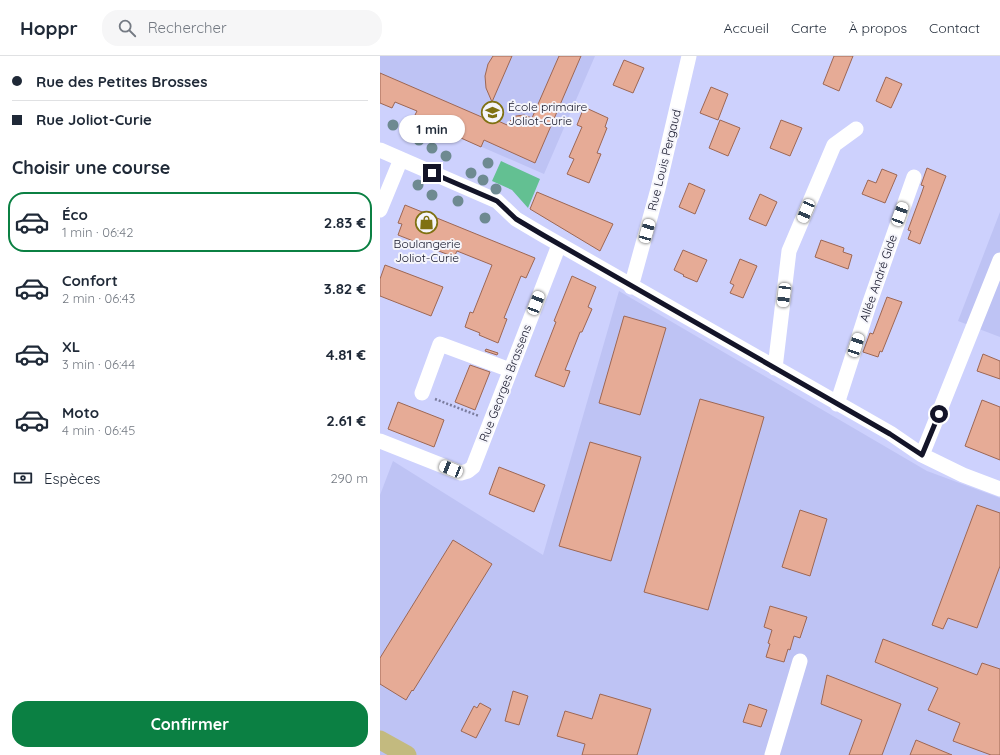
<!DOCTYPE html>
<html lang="fr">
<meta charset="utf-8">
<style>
body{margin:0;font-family:Quicksand,sans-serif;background:#f6f6f7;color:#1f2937;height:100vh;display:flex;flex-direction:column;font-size:15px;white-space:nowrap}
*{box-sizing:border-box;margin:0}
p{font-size:13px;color:#747a83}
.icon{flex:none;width:22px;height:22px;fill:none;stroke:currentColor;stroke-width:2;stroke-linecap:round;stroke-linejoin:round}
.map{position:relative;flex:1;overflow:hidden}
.sheet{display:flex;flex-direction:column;background:#fff;width:380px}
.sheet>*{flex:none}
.banner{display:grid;align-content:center;height:88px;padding:0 12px;background:#fff}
.end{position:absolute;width:18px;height:18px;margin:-9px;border:5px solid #131428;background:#fff;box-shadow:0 0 0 2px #fff}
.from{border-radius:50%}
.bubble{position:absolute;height:28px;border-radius:14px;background:#fff;box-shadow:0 1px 3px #0004;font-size:13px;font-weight:800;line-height:28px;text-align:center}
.car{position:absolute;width:12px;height:24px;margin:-12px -6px;border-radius:5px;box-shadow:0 0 3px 1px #0007;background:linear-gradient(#fff 24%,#345 0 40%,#fff 0 76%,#345 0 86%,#fff 0)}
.banner b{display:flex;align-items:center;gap:14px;height:38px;font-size:15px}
.banner b+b{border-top:1px solid #e0e1e3}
.banner i{width:10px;height:10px;background:#1f2937}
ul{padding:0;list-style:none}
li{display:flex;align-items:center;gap:12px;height:60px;margin:0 8px 6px;padding:0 4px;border:2px solid transparent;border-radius:16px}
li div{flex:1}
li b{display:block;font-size:15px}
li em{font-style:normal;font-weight:800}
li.active{border-color:#0b8043}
li>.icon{width:36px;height:36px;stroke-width:1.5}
h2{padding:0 12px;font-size:18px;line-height:48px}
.pay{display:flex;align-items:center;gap:10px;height:44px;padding:0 12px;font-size:15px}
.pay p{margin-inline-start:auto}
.cta{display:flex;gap:8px;margin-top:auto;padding:8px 12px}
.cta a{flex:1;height:46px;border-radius:16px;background:#0b8043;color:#fff;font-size:16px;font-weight:800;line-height:46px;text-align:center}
header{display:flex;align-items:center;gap:24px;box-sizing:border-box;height:56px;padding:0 20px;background:#fff;border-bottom:1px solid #e0e1e3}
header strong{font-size:19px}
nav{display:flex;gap:22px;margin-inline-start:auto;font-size:14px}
.search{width:280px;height:36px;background:#f6f6f7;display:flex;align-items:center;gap:10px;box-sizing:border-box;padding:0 14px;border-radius:16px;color:#747a83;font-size:15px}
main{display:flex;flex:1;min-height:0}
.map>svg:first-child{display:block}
.built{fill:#bec3f4}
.green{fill:#63c092}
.building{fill:#e6ab96;stroke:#9d6754}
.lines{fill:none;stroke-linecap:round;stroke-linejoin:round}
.path{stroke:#7a7c9e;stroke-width:2.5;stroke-dasharray:2 2;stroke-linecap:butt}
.minor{stroke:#fff;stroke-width:15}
.major{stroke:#c3ba7f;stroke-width:19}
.tree{fill:#6e8a91}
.route{stroke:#131428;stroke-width:5}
.labels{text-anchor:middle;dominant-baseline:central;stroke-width:4;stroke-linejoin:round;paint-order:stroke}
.poi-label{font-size:12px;fill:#131428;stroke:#f5f5fb;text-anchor:start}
.street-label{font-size:12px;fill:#131428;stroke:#f5f5fb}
</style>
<header>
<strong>Hoppr</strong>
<div class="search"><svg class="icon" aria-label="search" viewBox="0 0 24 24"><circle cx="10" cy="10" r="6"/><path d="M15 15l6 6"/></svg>Rechercher</div>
<nav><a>Accueil</a><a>Carte</a><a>À propos</a><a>Contact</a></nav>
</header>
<main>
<section class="sheet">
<div class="banner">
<b><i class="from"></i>Rue des Petites Brosses</b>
<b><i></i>Rue Joliot-Curie</b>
</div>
<h2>Choisir une course</h2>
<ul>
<li class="active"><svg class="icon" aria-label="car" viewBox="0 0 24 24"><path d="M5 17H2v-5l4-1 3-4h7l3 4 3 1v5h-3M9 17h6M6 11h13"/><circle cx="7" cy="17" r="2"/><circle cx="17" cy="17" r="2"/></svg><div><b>Éco</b><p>1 min · 06:42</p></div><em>2.83 €</em></li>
<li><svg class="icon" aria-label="car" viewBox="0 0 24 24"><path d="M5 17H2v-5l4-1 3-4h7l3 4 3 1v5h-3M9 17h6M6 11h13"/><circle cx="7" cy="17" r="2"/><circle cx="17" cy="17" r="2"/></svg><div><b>Confort</b><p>2 min · 06:43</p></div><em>3.82 €</em></li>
<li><svg class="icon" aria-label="car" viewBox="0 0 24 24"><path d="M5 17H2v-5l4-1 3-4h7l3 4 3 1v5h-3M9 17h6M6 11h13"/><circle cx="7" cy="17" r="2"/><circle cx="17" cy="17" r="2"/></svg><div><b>XL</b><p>3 min · 06:44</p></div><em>4.81 €</em></li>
<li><svg class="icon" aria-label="car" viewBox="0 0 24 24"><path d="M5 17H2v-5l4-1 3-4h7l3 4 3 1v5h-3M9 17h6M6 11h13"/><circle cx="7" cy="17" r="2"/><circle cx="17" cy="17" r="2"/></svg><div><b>Moto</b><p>4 min · 06:45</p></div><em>2.61 €</em></li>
</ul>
<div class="pay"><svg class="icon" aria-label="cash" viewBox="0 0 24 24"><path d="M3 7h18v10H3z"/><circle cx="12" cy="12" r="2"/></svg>Espèces<p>290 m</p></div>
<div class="cta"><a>Confirmer</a></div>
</section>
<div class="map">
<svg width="620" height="699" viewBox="0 0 620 699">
<rect width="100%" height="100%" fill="#cdd1fd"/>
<path class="built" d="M0 0H215L164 118 72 78 74 72 52 62 51 65 35 59 37 55 15 46 12 52 0 47Z
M620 156V281L578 265Z
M239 235 547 415 620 442V699H0V439L13 405 163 499Z"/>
<path class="green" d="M121 105 160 123 148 152 132 134 112 125Z"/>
<path class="building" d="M113 0H132L112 46 106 32 105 20 108 8Z
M179 0H201L155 107 104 84 101 91 72 78 75 72 52 62 51 65 35 59 37 55 15 46 12 52 0 47V17L104 62 105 59 127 69V68L133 62 136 60 144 59 152 62Z
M454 0H473L459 35 443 28Z
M244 4 264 12 253 37 233 29Z
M506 21 522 28 511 52 496 45Z
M331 31 348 38 338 64 320 57Z
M204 51 228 62 225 71 227 72 217 97 221 98 209 127 187 118 194 103 189 101 202 71 197 69Z
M340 64 360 72 348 100 329 92Z
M401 64 422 72 410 100 390 92Z
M547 112 566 120 540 188 528 183 531 175 528 174 542 136 544 130 541 129Z
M502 113 517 119 505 147 482 138 488 124 496 127Z
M309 127 325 134 315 158 299 151Z
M157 136 233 168 220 195 150 153Z
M380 138 397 146 386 170 369 163Z
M25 149 155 202 146 222 141 220 124 262 127 263 118 287 99 279 100 277 85 271 90 256 93 257 112 209 77 195 74 201 18 179 22 168 18 167Z
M441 184 464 192 463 196 472 199 468 213 435 201Z
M303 194 327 204 317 226 303 220 304 219 294 214Z
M360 203 377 210 363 242 350 237 354 229 350 227Z
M5 209 63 231 51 260 0 240V223Z
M192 220 216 231 208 251 212 253 202 276H200L185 314 190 315 184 331 155 320 176 266 174 265Z
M507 241 522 246 502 296 500 295 498 301 483 296 490 277 493 278Z
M244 260 286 272 260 359 219 347Z
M106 293 118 297 117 299 105 295Z
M603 298 620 305V323L597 315Z
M90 309 110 316 95 354 75 346Z
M320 343 384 361 328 554 264 536Z
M602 344 620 351V404L585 390Z
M18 346 64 364 54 391 8 373Z
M210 386 261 401 231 505 179 490Z
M119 411 165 429 154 456 109 438Z
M597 449 620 457V510L597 572 568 562 563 573 552 569Z
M420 454 447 463 430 520 402 511Z
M73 484 112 508 33 635 32 634 26 644 0 628V602Z
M390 550 427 561 420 582 414 580 410 594 408 593 404 606 386 601 390 588 388 587 392 574 384 571Z
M503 583 597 619 602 607 620 613V699H611L573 685 580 667 548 654 558 632 495 606Z
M447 619 521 648 502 699H469L482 664 441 648Z
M133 635 148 640 139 669 125 665Z
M220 638 271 653 257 699H202L205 688 177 680 185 655 212 663Z
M100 647 111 653 96 682 81 675 94 650 97 652Z
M369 648 387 654 381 671 363 666Z
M536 684 572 699H530Z"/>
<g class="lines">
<path class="path" d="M55 343 99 360"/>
<path class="minor" d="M0 94 117 145 136 163 163 179 510 377 542 399 583 419 620 433
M0 154 21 103
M251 231 278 133 309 0
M395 312 409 195 454 89 476 73
M42 337 60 288 130 314
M457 348 490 246 534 121
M0 385 81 417 88 415 93 411 179 189
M542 399 620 204
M392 699 420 605"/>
<path class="major" d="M0 684 27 699"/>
</g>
<g class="tree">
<circle cx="13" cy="69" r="5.5"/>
<circle cx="27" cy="78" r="5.5"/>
<circle cx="39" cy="84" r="5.5"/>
<circle cx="52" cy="92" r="5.5"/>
<circle cx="66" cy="100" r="5.5"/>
<circle cx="108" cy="107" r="5.5"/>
<circle cx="91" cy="117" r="5.5"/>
<circle cx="103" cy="124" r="5.5"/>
<circle cx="38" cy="129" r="5.5"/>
<circle cx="116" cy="133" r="5.5"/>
<circle cx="52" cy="139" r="5.5"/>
<circle cx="78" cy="145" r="5.5"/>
<circle cx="105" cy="162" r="5.5"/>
</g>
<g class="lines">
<path class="route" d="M52 117 117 145 136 163 163 179 510 378 542 399 559 358"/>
</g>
<defs>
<symbol id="school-ring" viewBox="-11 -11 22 22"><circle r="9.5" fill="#f5f5fb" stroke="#7f7112" stroke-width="1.5"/><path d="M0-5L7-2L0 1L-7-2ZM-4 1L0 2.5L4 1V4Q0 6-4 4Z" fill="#7f7112"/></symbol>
<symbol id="shop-ring" viewBox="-11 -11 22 22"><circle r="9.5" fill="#f5f5fb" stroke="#7f7112" stroke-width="1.5"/><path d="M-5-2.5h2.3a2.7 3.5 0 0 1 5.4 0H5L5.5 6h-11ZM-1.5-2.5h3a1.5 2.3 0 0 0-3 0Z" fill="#7f7112"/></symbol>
</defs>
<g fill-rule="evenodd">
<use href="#school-ring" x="100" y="44" width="25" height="25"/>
<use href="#shop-ring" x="34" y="154" width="25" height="25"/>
</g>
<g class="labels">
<g class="poi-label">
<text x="128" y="50">École primaire<tspan x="128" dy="14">Joliot-Curie</tspan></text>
<text x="47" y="187" text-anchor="middle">Boulangerie<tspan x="47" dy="14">Joliot-Curie</tspan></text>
</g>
<g class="street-label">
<text transform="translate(284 104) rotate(-76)">Rue Louis Pergaud</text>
<text transform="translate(498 222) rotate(-71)">Allée André Gide</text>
<text transform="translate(125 327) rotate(-69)">Rue Georges Brassens</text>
</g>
</g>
</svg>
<i class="end from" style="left:559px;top:358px"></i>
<i class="end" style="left:52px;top:117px"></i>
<div class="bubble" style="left:19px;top:59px;width:66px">1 min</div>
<i class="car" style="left:426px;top:155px;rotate:203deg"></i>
<i class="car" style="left:520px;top:158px;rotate:20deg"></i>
<i class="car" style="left:267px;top:175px;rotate:16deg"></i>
<i class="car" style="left:404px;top:239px;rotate:187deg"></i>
<i class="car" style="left:156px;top:247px;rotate:21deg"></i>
<i class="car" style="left:476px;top:289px;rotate:18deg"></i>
<i class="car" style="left:71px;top:413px;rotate:292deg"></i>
</div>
</main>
